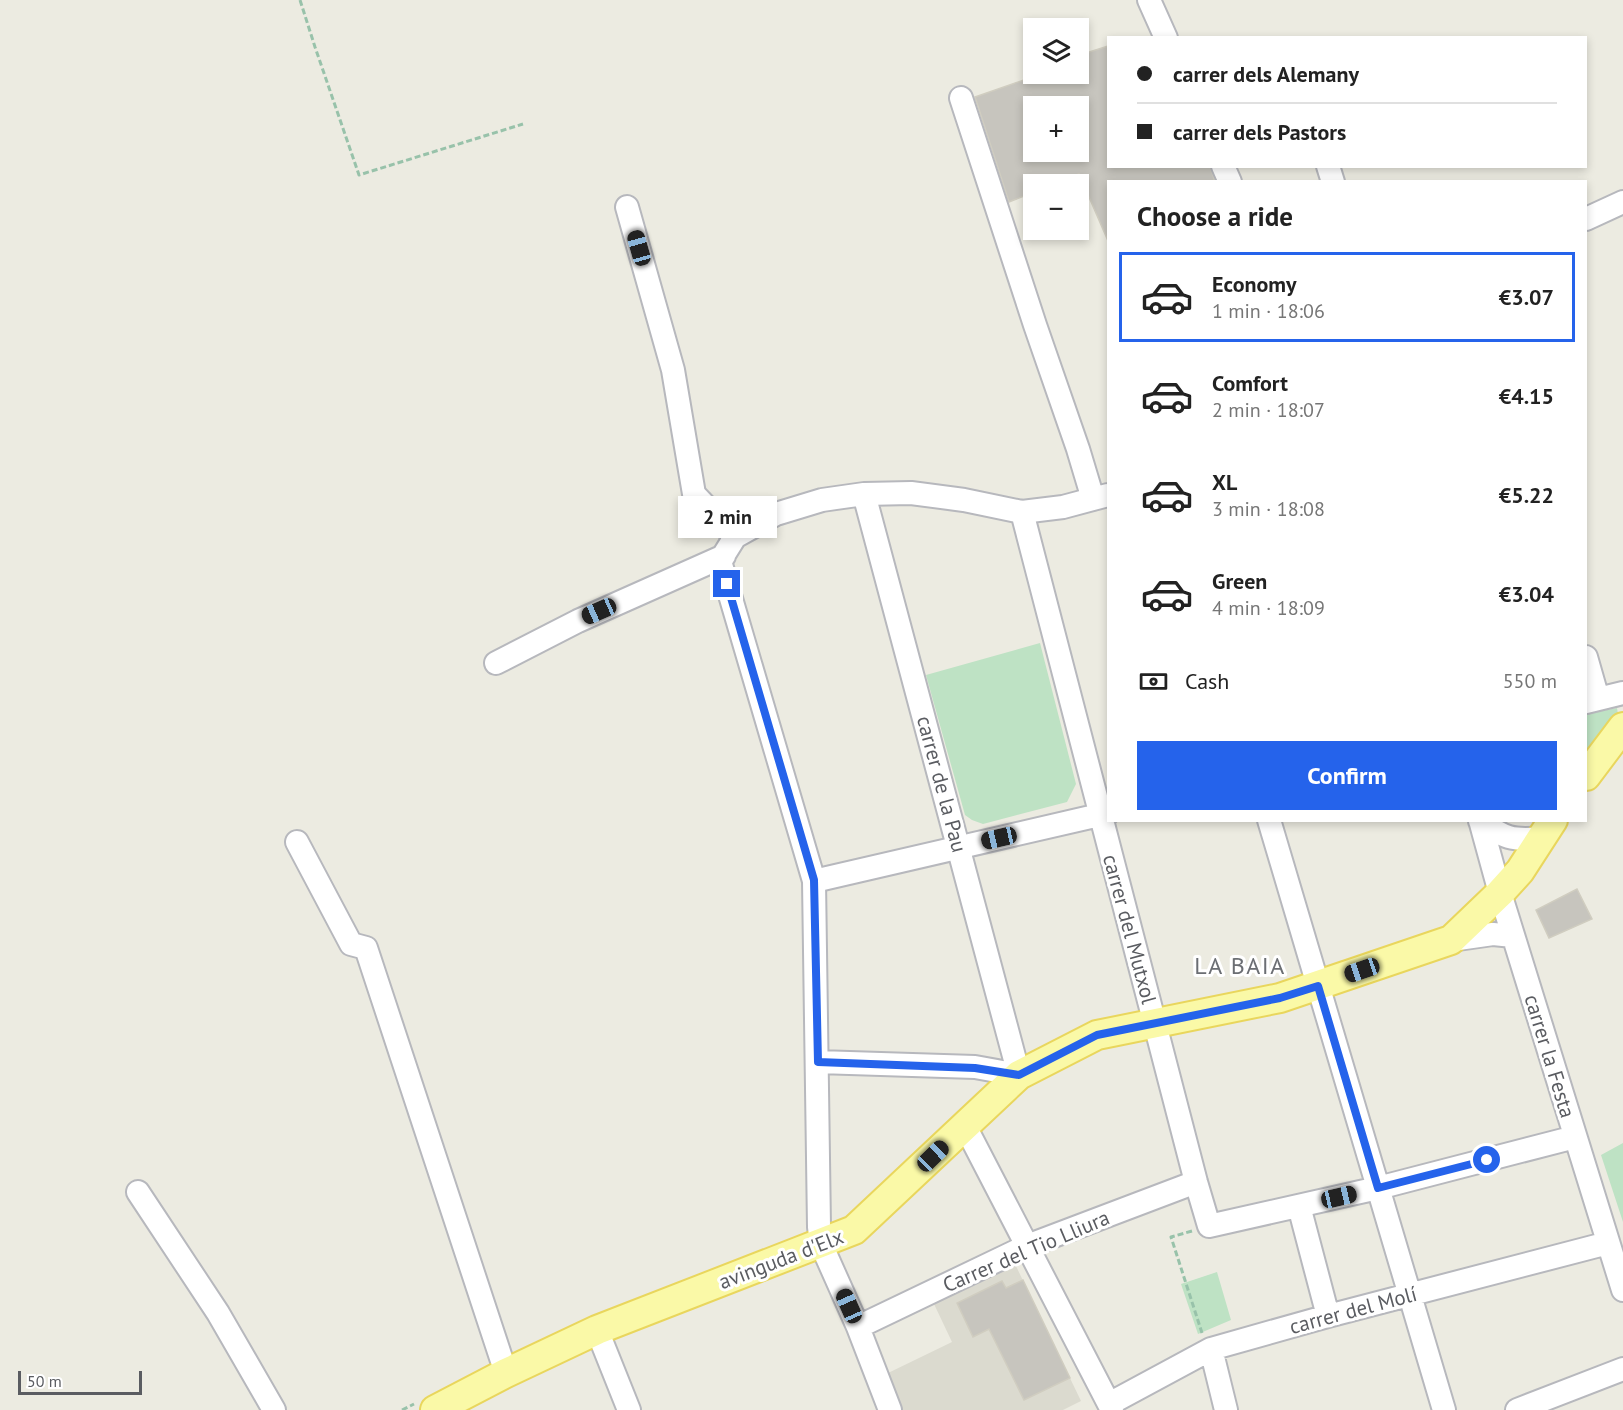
<!DOCTYPE html>
<meta charset="utf-8">
<style>
body{margin:0;font-family:"PT Sans",sans-serif;background:#f2f2f2;color:#222;height:100vh;display:flex;flex-direction:column;font-size:22px;white-space:nowrap}
*{box-sizing:border-box;margin:0}
p{font-size:20px;color:#767676}
.icon{flex:none;width:33px;height:33px;fill:none;stroke:currentColor;stroke-width:2;stroke-linecap:round;stroke-linejoin:round}
.map{position:relative;flex:1;overflow:hidden}
.sheet{position:absolute;left:1107px;top:180px;width:480px;height:642px;display:flex;flex-direction:column;background:#fff;border-radius:0px;box-shadow:0 3px 9px #0003}
.sheet>*{flex:none}
.top-card{position:absolute;left:1107px;top:36px;width:480px;height:132px;border-radius:0px;box-shadow:0 3px 9px #0003;display:grid;align-content:center;height:132px;padding:0 30px;background:#fff}
.fabs{position:absolute;left:1023px;top:18px;display:grid;gap:12px}
.fabs a{display:grid;place-items:center;width:66px;height:66px;border-radius:0px;background:#fff;box-shadow:0 3px 9px #0003;font-size:30px}
.scale{position:absolute;left:18px;bottom:15px;width:124px;box-sizing:border-box;padding-left:6px;border:3px solid #5a5c61;border-top:0;font-size:16px;line-height:21px;white-space:nowrap;color:#5a5c61;-webkit-text-stroke:4px #fff;paint-order:stroke}
.end{position:absolute;width:27px;height:27px;margin:-14px;border:8px solid #2563eb;background:#fff;box-shadow:0 0 0 3px #fff}
.from{border-radius:50%}
.bubble{position:absolute;height:42px;border-radius:0px;background:#fff;box-shadow:0 3px 9px #0003;font-size:20px;font-weight:700;line-height:42px;text-align:center}
.car{position:absolute;width:18px;height:36px;margin:-18px -9px;border-radius:8px;box-shadow:0 0 4px 2px #0007;background:linear-gradient(#222 24%,#8ab4d8 0 40%,#222 0 76%,#8ab4d8 0 86%,#222 0)}
.top-card b{display:flex;align-items:center;gap:21px;height:57px;font-size:22px}
.top-card b+b{border-top:2px solid #e0e0e0}
.top-card i{width:15px;height:15px;background:#222}
ul{padding:0;list-style:none}
li{display:flex;align-items:center;gap:18px;height:90px;margin:0 12px 9px;padding:0 18px;border:3px solid transparent;border-radius:0px}
li div{flex:1}
li b{display:block;font-size:22px}
li em{font-style:normal;font-weight:700}
li.selected{border-color:#2563eb}
li>.icon{width:54px;height:54px;stroke-width:1.5}
h2{padding:0 30px;font-size:27px;line-height:72px}
.pay{display:flex;align-items:center;gap:15px;height:66px;padding:0 30px;font-size:22px}
.pay p{margin-inline-start:auto}
.primary-button{display:flex;gap:12px;margin-top:auto;padding:12px 30px}
.primary-button a{flex:1;height:69px;border-radius:0px;background:#2563eb;color:#fff;font-size:24px;font-weight:700;line-height:69px;text-align:center}
.map>svg:first-child{display:block}
.education{fill:#dbdacf}
.green{fill:#bee2c4}
.building{fill:#c7c5be;stroke:#d0cdc0;stroke-width:1.5;fill-rule:evenodd}
.lines{fill:none;stroke-linecap:round;stroke-linejoin:round}
.minor-casing{stroke:#b7b8bd;stroke-width:26}
.major-casing{stroke:#e9d65d;stroke-width:32}
.path{stroke:#98c2aa;stroke-width:3;stroke-dasharray:6 3;stroke-linecap:butt}
.minor{stroke:#fff;stroke-width:22}
.major{stroke:#faf9a7;stroke-width:28}
.route{stroke:#2563eb;stroke-width:8}
.labels{text-anchor:middle;dominant-baseline:central;stroke-width:6;stroke-linejoin:round;paint-order:stroke}
.street-label{font-size:21px;fill:#5a5c61;stroke:#fff}
.quarter-label{font-size:24px;letter-spacing:1.5px;fill:#6b6e73;stroke:#fff}
</style>
<div class="map">
<svg width="1623" height="1410" viewBox="0 0 1623 1410">
<rect width="100%" height="100%" fill="#ecebe1"/>
<path class="education" d="M1015 1264 1081 1401 1063 1410H903L886 1374 952 1342 934 1304Z"/>
<path class="green" d="M1040 643 1076 784 1067 802 983 824 972 820 965 815 926 675Z
M1617 708 1618 714 1586 758V714Z
M1623 1143V1222L1601 1155Z
M1217 1272 1231 1320 1198 1334 1181 1284Z"/>
<path class="building" d="M1108 46V166H1210L1215 182H1108V241L1079 174 1053 184H1034V192L1009 202 975 97 1041 74H1078V60L1087 57 1086 53ZM1034 106H1078V152H1034Z
M1577 889 1592 919 1549 938 1536 910Z
M1023 1280 1070 1378 1024 1400 989 1329 973 1337 957 1303 1002 1281 1006 1288Z"/>
<g class="lines">
<defs>
<path id="minor" d="M1149 0 1166 38
M961 98 1035 325 1078 449 1093 499
M1223 166 1230 182
M1328 166 1333 182
M627 207 673 370 694 494 735 537
M1586 219 1623 202
M1022 512 1196 1182 1209 1226 1378 1188 1575 1137
M1586 657 1598 699
M496 663 578 621 724 556
M1586 702 1623 693
M1269 820 1444 1410
M1480 820 1500 893 1623 1290
M1480 821C1505 838 1511 841 1542 838
M297 842 351 944 366 948 506 1373
M814 881 1108 813
M1451 940 1493 934 1513 936
M818 1062 975 1067 1019 1075 864 494
M965 1126 1112 1410
M138 1192 218 1313 274 1410
M1299 1206 1328 1316
M858 1327 1027 1246 1196 1182
M597 1330 629 1410
M1211 1349 1226 1410
M1109 1404 1211 1349 1328 1316 1608 1243
M890 1410 858 1327 821 1244 819 1227 814 881 720 561 735 537 776 514 822 500 864 494 911 493 964 500 1022 512 1063 507 1108 495
M1517 1410 1623 1369"/>
<path id="major" d="M1586 776 1623 727
M435 1410 506 1373 597 1330 854 1230 1019 1075 1097 1035 1280 998 1451 940 1500 893 1520 871 1553 820"/>
</defs>
<use href="#minor" class="minor-casing"/>
<use href="#major" class="major-casing"/>
<path class="path" d="M300 0 315 47 359 175 523 124
M1192 1231 1171 1237 1202 1333
M402 1410 414 1404"/>
<use href="#minor" class="minor"/>
<use href="#major" class="major"/>
</g>
<g class="lines">
<path class="route" d="M727 584 814 880 818 1062 975 1068 1019 1075 1097 1035 1280 998 1318 986 1378 1188 1487 1160"/>
</g>
<g class="labels">
<g class="street-label">
<text transform="translate(942 784) rotate(75)">carrer de la Pau</text>
<text transform="translate(1130 929) rotate(75)">carrer del Mutxol</text>
<text transform="translate(1550 1056) rotate(73)">carrer la Festa</text>
<text transform="translate(1026 1251) rotate(-23)">Carrer del Tio Lliura</text>
<text transform="translate(781 1259) rotate(-21)">avinguda d'Elx</text>
<text transform="translate(1353 1310) rotate(-15)">carrer del Molí</text>
</g>
<g class="quarter-label">
<text x="1240" y="965">LA BAIA</text>
</g>
</g>
</svg>
<div class="fabs">
<a><svg class="icon" aria-label="layers" viewBox="0 0 24 24"><path d="M12 4l9 5-9 5-9-5zM3 14l9 5 9-5"/></svg></a>
<a>+</a>
<a>−</a>
</div>
<div class="scale">50 m</div>
<i class="end from" style="left:1487px;top:1160px"></i>
<i class="end" style="left:727px;top:584px"></i>
<div class="bubble" style="left:678px;top:496px;width:99px">2 min</div>
<i class="car" style="left:639px;top:248px;rotate:344deg"></i>
<i class="car" style="left:599px;top:611px;rotate:246deg"></i>
<i class="car" style="left:999px;top:838px;rotate:257deg"></i>
<i class="car" style="left:1362px;top:970px;rotate:251deg"></i>
<i class="car" style="left:933px;top:1156px;rotate:46deg"></i>
<i class="car" style="left:1339px;top:1197px;rotate:77deg"></i>
<i class="car" style="left:849px;top:1306px;rotate:336deg"></i>
<div class="top-card">
<b><i class="from"></i>carrer dels Alemany</b>
<b><i></i>carrer dels Pastors</b>
</div>
<section class="sheet">
<h2>Choose a ride</h2>
<ul>
<li class="selected"><svg class="icon" aria-label="car" viewBox="0 0 24 24"><path d="M5 17H2v-5l4-1 3-4h7l3 4 3 1v5h-3M9 17h6M6 11h13"/><circle cx="7" cy="17" r="2"/><circle cx="17" cy="17" r="2"/></svg><div><b>Economy</b><p>1 min · 18:06</p></div><em>€3.07</em></li>
<li><svg class="icon" aria-label="car" viewBox="0 0 24 24"><path d="M5 17H2v-5l4-1 3-4h7l3 4 3 1v5h-3M9 17h6M6 11h13"/><circle cx="7" cy="17" r="2"/><circle cx="17" cy="17" r="2"/></svg><div><b>Comfort</b><p>2 min · 18:07</p></div><em>€4.15</em></li>
<li><svg class="icon" aria-label="car" viewBox="0 0 24 24"><path d="M5 17H2v-5l4-1 3-4h7l3 4 3 1v5h-3M9 17h6M6 11h13"/><circle cx="7" cy="17" r="2"/><circle cx="17" cy="17" r="2"/></svg><div><b>XL</b><p>3 min · 18:08</p></div><em>€5.22</em></li>
<li><svg class="icon" aria-label="car" viewBox="0 0 24 24"><path d="M5 17H2v-5l4-1 3-4h7l3 4 3 1v5h-3M9 17h6M6 11h13"/><circle cx="7" cy="17" r="2"/><circle cx="17" cy="17" r="2"/></svg><div><b>Green</b><p>4 min · 18:09</p></div><em>€3.04</em></li>
</ul>
<div class="pay"><svg class="icon" aria-label="cash" viewBox="0 0 24 24"><path d="M3 7h18v10H3z"/><circle cx="12" cy="12" r="2"/></svg>Cash<p>550 m</p></div>
<div class="primary-button"><a>Confirm</a></div>
</section>
</div>
